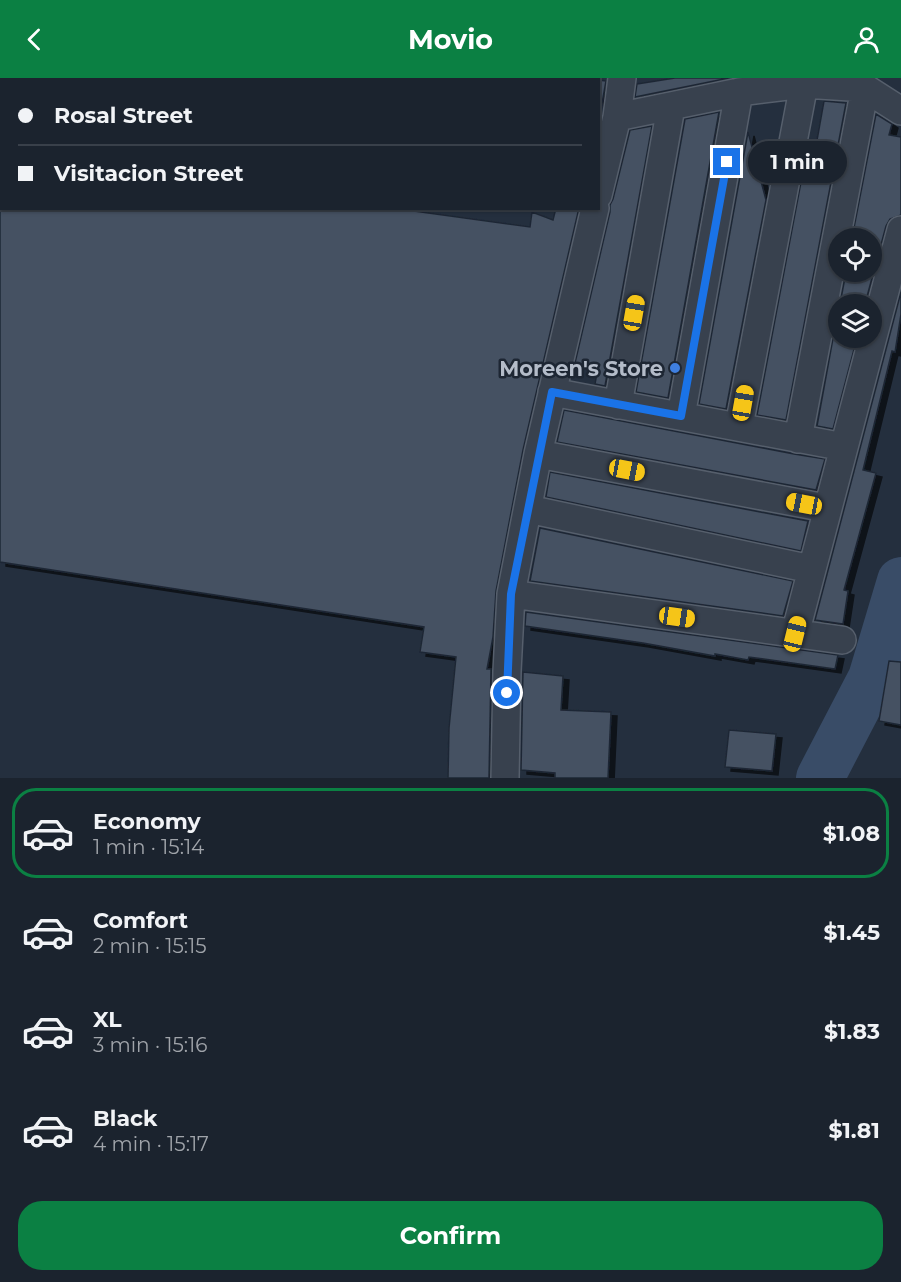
<!DOCTYPE html>
<meta charset="utf-8">
<style>
body{margin:0;font-family:Montserrat,sans-serif;background:#242b36;color:#f1f3f6;height:100vh;display:flex;flex-direction:column;font-size:22px;white-space:nowrap}
*{box-sizing:border-box;margin:0}
p{font-size:20px;color:#a0a4aa}
.icon{flex:none;width:33px;height:33px;fill:none;stroke:currentColor;stroke-width:2;stroke-linecap:round;stroke-linejoin:round}
.map{position:relative;height:700px;overflow:hidden}
.sheet{display:flex;flex-direction:column;background:#1b232e;flex:1}
.sheet>*{flex:none}
.top-card{position:absolute;left:0px;top:0px;width:600px;height:132px;box-shadow:0 2px 4px #0004,0 0 0 2px #39404a;display:grid;align-content:center;height:132px;padding:0 18px;background:#1b232e}
.controls{position:absolute;left:828px;top:150px;display:grid;gap:12px}
.controls a{display:grid;place-items:center;width:54px;height:54px;border-radius:50%;background:#1b232e;box-shadow:0 2px 4px #0004,0 0 0 2px #39404a;font-size:30px}
.end{position:absolute;width:27px;height:27px;margin:-14px;border:8px solid #1a73e8;background:#fff;box-shadow:0 0 0 3px #fff}
.from{border-radius:50%}
.bubble{position:absolute;height:42px;border-radius:21px;background:#1b232e;box-shadow:0 2px 4px #0004,0 0 0 2px #39404a;font-size:20px;font-weight:700;line-height:42px;text-align:center}
.car{position:absolute;width:18px;height:36px;margin:-18px -9px;border-radius:8px;box-shadow:0 0 4px 2px #0007;background:linear-gradient(#f5c518 24%,#345 0 40%,#f5c518 0 76%,#345 0 86%,#f5c518 0)}
.top-card b{display:flex;align-items:center;gap:21px;height:57px;font-size:22px}
.top-card b+b{border-top:2px solid #39404a}
.top-card i{width:15px;height:15px;background:#f1f3f6}
ul{padding:10px 0 0;list-style:none}
li{display:flex;align-items:center;gap:18px;height:90px;margin:0 12px 9px;padding:0 6px;border:3px solid transparent;border-radius:24px}
li div{flex:1}
li b{display:block;font-size:22px}
li em{font-style:normal;font-weight:700}
li.current{border-color:#0b8043}
li>.icon{width:54px;height:54px;stroke-width:1.5}
.button{display:flex;gap:12px;margin-top:auto;padding:12px 18px}
.button a{flex:1;height:69px;border-radius:24px;background:#0b8043;color:#fff;font-size:24px;font-weight:700;line-height:69px;text-align:center}
header{display:flex;justify-content:space-between;align-items:center;height:78px;padding:0 18px;background:#0b8043;color:#fff;font-size:27px;font-weight:700}
.map>svg:first-child{display:block}
.lines{fill:none;stroke-linecap:round;stroke-linejoin:round}
.river{stroke:#394c67;stroke-width:48}
.building{fill:#455162;stroke:#1f2835;stroke-width:1.5;filter:url(#shadow)}
.service-casing{stroke:#565f6c;stroke-width:16}
.minor-casing{stroke:#565f6c;stroke-width:30}
.service{stroke:#38414e;stroke-width:14}
.minor{stroke:#38414e;stroke-width:27}
.route{stroke:#1a73e8;stroke-width:8}
.shop-dot{fill:#3f7fe0;stroke:#1d2633;stroke-width:2}
.labels{text-anchor:middle;dominant-baseline:central;stroke-width:5;stroke-linejoin:round;paint-order:stroke}
.poi-label{font-size:21px;font-weight:bold;fill:#b4bcc9;stroke:#1d2633;text-anchor:end}
</style>
<header><svg class="icon" aria-label="back" viewBox="0 0 24 24"><path d="M15 5l-7 7 7 7"/></svg>Movio<svg class="icon" aria-label="person" viewBox="0 0 24 24"><circle cx="12" cy="8" r="4"/><path d="M4 21q1-7 8-7t8 7"/></svg></header>
<div class="map">
<svg width="901" height="700" viewBox="0 0 901 700">
<defs>
<filter id="shadow"><feDropShadow dx="6" dy="4" stdDeviation="0" flood-color="#0009"/></filter>
</defs>
<rect width="100%" height="100%" fill="#242f3e"/>
<g class="lines">
<path class="river" d="M820 700 872 600 901 503"/>
</g>
<path class="building" d="M675 0H729L635 19 637 6Z
M598 2 606 3 598 48Z
M824 23 846 25 786 342 757 337 808 67 816 68Z
M719 34 668 320 636 314 685 41Z
M876 36 892 46 889 57 901 59V137L890 141 886 148 865 226H840L846 194H872V160H852Z
M652 48 605 308 595 306 598 289 575 285 610 134V127L613 121 630 52Z
M748 54 766 122 726 331 699 326Z
M0 130H392L530 149 532 134 553 142 556 130H579L523 372 496 513 493 559 487 591H491L489 700H448L449 650 456 579 420 574 424 549 0 484Z
M901 214V236L895 274 892 273 863 392 876 395 844 512 848 513 843 546 815 542Z
M838 233V260H857L833 351 817 348Z
M564 332 794 376 825 381 816 412 557 364Z
M550 394 808 443 801 473 546 419Z
M540 450 793 503 783 538 530 503Z
M526 534 838 577 835 591 749 579 748 582 715 576V578L643 565 525 548Z
M889 583 901 584V647L879 643Z
M523 594 563 598 561 632 611 634 608 700H555V695L521 692Z
M729 652 776 656 772 693 725 689Z"/>
<g class="lines">
<defs>
<path id="service" d="M404 0V2"/>
<path id="minor" d="M617 39 739 14 804 6 865 10 901 33
M598 117 617 39 622 0
M552 314 844 369
M618 327 671 29
M681 338 739 14
M739 348 804 6
M798 361 865 10
M538 376 826 430
M528 431 811 491
M511 516 842 562
M795 556 901 152
M505 700 507 593 511 516 538 376 595 130"/>
</defs>
<use href="#service" class="service-casing"/>
<use href="#minor" class="minor-casing"/>
<use href="#service" class="service"/>
<use href="#minor" class="minor"/>
</g>
<g class="lines">
<path class="route" d="M507 615 511 516 552 314 681 338 727 84"/>
</g>
<circle class="shop-dot" cx="675" cy="290" r="6"/>
<g class="labels">
<g class="poi-label">
<text x="663" y="290">Moreen's Store</text>
</g>
</g>
</svg>
<div class="controls">
<a><svg class="icon" aria-label="locate" viewBox="0 0 24 24"><circle cx="12" cy="12" r="6"/><path d="M12 2v4M12 18v4M2 12h4M18 12h4"/></svg></a>
<a><svg class="icon" aria-label="layers" viewBox="0 0 24 24"><path d="M12 4l9 5-9 5-9-5zM3 14l9 5 9-5"/></svg></a>
</div>
<i class="end from" style="left:507px;top:615px"></i>
<i class="end" style="left:727px;top:84px"></i>
<div class="bubble" style="left:748px;top:63px;width:99px">1 min</div>
<i class="car" style="left:634px;top:235px;rotate:10deg"></i>
<i class="car" style="left:743px;top:325px;rotate:10deg"></i>
<i class="car" style="left:627px;top:392px;rotate:101deg"></i>
<i class="car" style="left:804px;top:426px;rotate:281deg"></i>
<i class="car" style="left:677px;top:539px;rotate:98deg"></i>
<i class="car" style="left:795px;top:556px;rotate:14deg"></i>
<div class="top-card">
<b><i class="from"></i>Rosal Street</b>
<b><i></i>Visitacion Street</b>
</div>
</div>
<section class="sheet">
<ul>
<li class="current"><svg class="icon" aria-label="car" viewBox="0 0 24 24"><path d="M5 17H2v-5l4-1 3-4h7l3 4 3 1v5h-3M9 17h6M6 11h13"/><circle cx="7" cy="17" r="2"/><circle cx="17" cy="17" r="2"/></svg><div><b>Economy</b><p>1 min · 15:14</p></div><em>$1.08</em></li>
<li><svg class="icon" aria-label="car" viewBox="0 0 24 24"><path d="M5 17H2v-5l4-1 3-4h7l3 4 3 1v5h-3M9 17h6M6 11h13"/><circle cx="7" cy="17" r="2"/><circle cx="17" cy="17" r="2"/></svg><div><b>Comfort</b><p>2 min · 15:15</p></div><em>$1.45</em></li>
<li><svg class="icon" aria-label="car" viewBox="0 0 24 24"><path d="M5 17H2v-5l4-1 3-4h7l3 4 3 1v5h-3M9 17h6M6 11h13"/><circle cx="7" cy="17" r="2"/><circle cx="17" cy="17" r="2"/></svg><div><b>XL</b><p>3 min · 15:16</p></div><em>$1.83</em></li>
<li><svg class="icon" aria-label="car" viewBox="0 0 24 24"><path d="M5 17H2v-5l4-1 3-4h7l3 4 3 1v5h-3M9 17h6M6 11h13"/><circle cx="7" cy="17" r="2"/><circle cx="17" cy="17" r="2"/></svg><div><b>Black</b><p>4 min · 15:17</p></div><em>$1.81</em></li>
</ul>
<div class="button"><a>Confirm</a></div>
</section>
